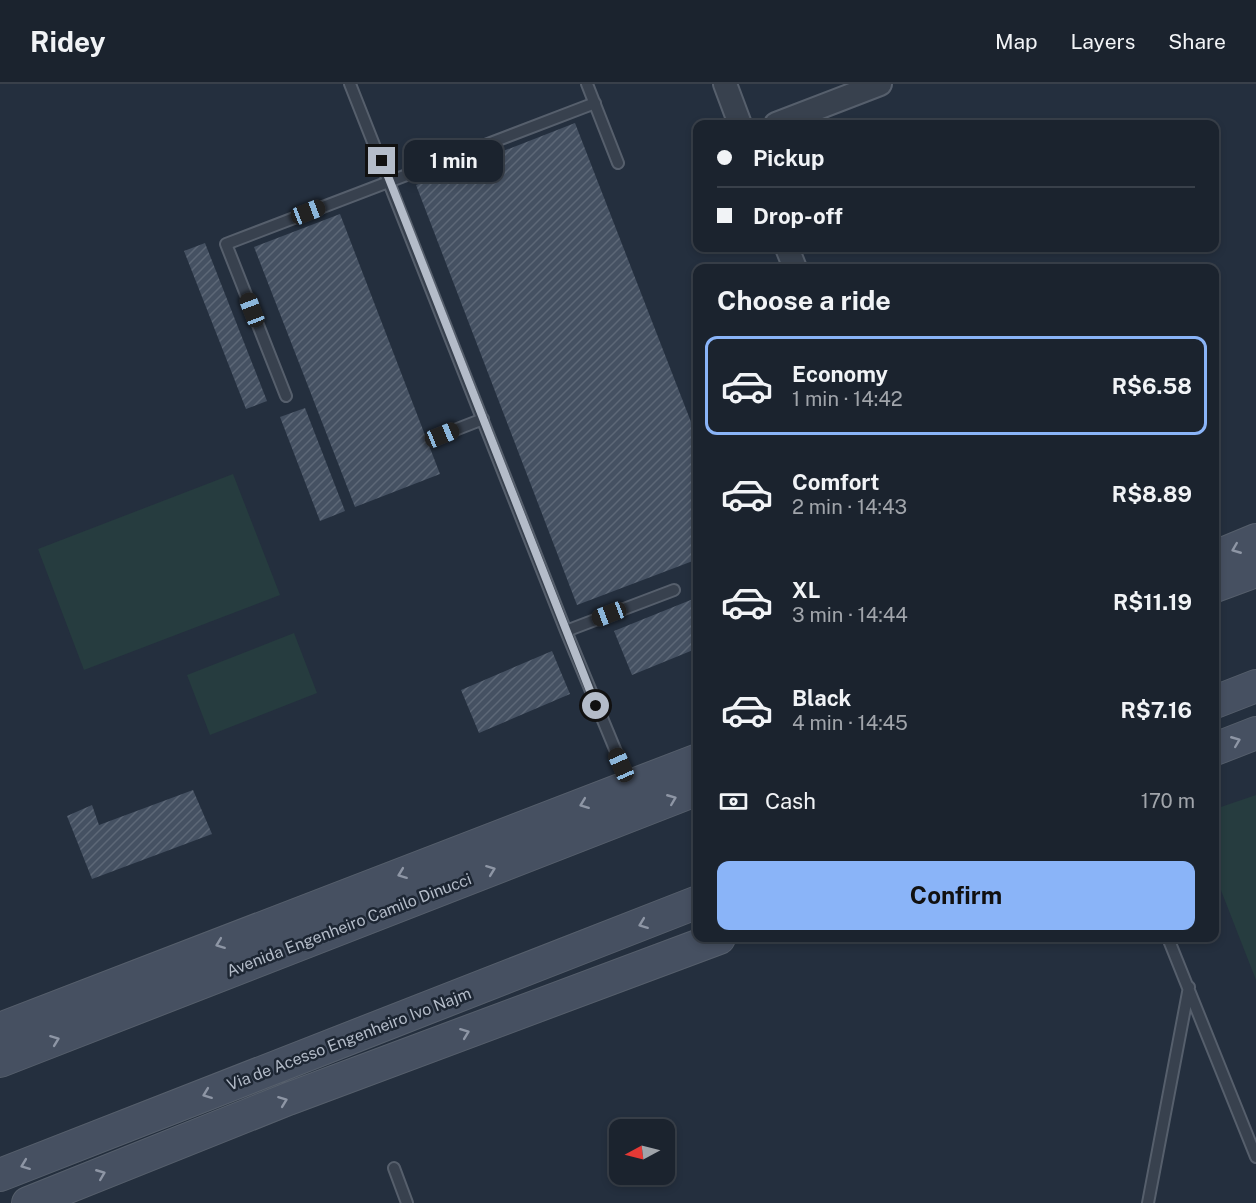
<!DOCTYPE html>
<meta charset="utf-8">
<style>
body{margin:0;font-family:"Public Sans",sans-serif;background:#242b36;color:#f1f3f6;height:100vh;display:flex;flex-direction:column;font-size:22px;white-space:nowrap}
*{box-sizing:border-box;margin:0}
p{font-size:20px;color:#a0a4aa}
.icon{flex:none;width:33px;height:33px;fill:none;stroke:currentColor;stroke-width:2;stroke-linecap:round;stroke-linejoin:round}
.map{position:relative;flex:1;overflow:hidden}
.side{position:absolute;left:693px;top:180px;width:526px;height:678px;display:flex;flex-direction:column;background:#1b232e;border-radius:12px;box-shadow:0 3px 9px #0003,0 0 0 2px #39404a}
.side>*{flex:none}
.hud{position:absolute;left:693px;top:36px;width:526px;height:132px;border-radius:12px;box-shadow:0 3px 9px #0003,0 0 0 2px #39404a;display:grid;align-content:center;height:132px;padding:0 24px;background:#1b232e}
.needle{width:39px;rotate:263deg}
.fabs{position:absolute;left:609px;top:1035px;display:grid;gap:12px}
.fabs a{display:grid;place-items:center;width:66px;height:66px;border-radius:12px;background:#1b232e;box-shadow:0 3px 9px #0003,0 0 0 2px #39404a;font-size:30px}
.end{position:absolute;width:27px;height:27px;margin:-14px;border:8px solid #b4bcc9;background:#111;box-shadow:0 0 0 3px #111}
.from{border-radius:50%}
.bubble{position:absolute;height:42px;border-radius:12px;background:#1b232e;box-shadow:0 3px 9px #0003,0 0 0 2px #39404a;font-size:20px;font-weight:700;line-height:42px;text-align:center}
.car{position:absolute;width:18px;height:36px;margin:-18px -9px;border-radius:8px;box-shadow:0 0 4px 2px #0007;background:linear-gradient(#222 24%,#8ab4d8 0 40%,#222 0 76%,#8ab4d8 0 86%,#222 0)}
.hud b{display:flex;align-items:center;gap:21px;height:57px;font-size:22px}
.hud b+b{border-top:2px solid #39404a}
.hud i{width:15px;height:15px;background:#f1f3f6}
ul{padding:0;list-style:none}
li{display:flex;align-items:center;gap:18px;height:99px;margin:0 12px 9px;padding:0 12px;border:3px solid transparent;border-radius:12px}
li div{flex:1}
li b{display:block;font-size:22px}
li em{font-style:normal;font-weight:700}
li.active{border-color:#8ab4f8}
li>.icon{width:54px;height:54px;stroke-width:1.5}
h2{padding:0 24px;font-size:27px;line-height:72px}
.pay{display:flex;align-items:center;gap:15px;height:66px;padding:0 24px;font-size:22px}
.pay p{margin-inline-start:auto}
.primary-button{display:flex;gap:12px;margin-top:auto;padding:12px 24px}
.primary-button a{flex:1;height:69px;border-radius:12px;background:#8ab4f8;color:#111;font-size:24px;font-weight:700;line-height:69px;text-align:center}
header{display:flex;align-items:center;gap:36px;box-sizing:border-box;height:84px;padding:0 30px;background:#1b232e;border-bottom:2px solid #39404a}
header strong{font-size:28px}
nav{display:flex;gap:33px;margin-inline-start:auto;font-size:21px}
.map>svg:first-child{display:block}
.green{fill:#263c3f}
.building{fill:url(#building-hatch)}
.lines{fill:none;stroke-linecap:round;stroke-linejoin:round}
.lane-casing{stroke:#565f6c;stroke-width:14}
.street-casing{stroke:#565f6c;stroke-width:26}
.secondary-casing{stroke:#565f6c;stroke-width:34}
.lane{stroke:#38414e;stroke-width:10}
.street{stroke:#38414e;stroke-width:22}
.secondary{stroke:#465061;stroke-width:32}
.oneway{stroke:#8e96a5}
.route{stroke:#b4bcc9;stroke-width:8}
.labels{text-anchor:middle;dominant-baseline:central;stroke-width:5;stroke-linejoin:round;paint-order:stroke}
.street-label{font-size:16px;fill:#b4bcc9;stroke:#1d2633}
</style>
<header>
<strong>Ridey</strong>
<nav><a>Map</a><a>Layers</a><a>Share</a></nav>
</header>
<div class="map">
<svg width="1256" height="1119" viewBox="0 0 1256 1119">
<defs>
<pattern id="building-hatch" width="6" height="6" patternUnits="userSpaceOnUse" patternTransform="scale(1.5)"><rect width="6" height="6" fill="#455162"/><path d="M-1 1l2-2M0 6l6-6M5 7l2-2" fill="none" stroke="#5d6877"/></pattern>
</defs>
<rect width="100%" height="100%" fill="#242f3e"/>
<path class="green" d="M233 390 280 511 84 586 38 465Z
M294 549 317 609 210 651 187 591Z
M1256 711V896L1215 791V725Z"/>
<path class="building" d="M575 39 698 356V475L577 521 416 101Z
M340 130 440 390 355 423 254 163Z
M205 159 267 317 246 325 184 167Z
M305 324 345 427 320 437 280 333Z
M698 513V564L632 591 614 547Z
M552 567 570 610 479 649 461 606Z
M193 706 212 750 92 795 67 732 92 721 99 741Z"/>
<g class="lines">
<defs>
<path id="lane" d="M350 0 566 547 629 699
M587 0 618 79
M286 312 226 160 595 19
M442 351 483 335
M566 547 674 506
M1168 854 1256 1073
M394 1084 407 1119
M1148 1119 1189 903"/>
<path id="street" d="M725 0 740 40
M776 40 880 0
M787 164 795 184"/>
<path id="secondary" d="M1215 473 1256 456
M1215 502 1256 487
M1215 618 1256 602
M1215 665 1256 649
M0 945 698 676
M0 977 698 705
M0 1091 698 818
M28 1119 288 1015 719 854"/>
</defs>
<use href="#lane" class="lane-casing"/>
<use href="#street" class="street-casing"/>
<use href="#secondary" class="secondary-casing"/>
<use href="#lane" class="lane"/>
<use href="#street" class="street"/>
<use href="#secondary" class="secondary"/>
</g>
<defs><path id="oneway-chevron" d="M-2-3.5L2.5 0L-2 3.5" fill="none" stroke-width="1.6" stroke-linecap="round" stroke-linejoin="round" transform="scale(1.5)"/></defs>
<g class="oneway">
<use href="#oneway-chevron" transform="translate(1236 465) rotate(158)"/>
<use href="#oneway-chevron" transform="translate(1236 657) rotate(-22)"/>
<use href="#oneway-chevron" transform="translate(672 715) rotate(-22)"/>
<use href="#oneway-chevron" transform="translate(584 720) rotate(159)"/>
<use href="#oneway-chevron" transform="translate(491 786) rotate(-21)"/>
<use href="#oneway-chevron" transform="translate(402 790) rotate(159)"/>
<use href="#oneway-chevron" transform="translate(643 840) rotate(159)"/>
<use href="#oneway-chevron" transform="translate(220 860) rotate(159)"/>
<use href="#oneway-chevron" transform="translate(465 949) rotate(-21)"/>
<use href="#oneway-chevron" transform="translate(55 956) rotate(-21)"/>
<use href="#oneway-chevron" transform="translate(207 1010) rotate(159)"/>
<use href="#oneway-chevron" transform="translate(283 1017) rotate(-21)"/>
<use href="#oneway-chevron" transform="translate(25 1081) rotate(159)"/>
<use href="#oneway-chevron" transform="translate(101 1090) rotate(-22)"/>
</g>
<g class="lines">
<path class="route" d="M382 77 596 622"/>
</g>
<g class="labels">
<g class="street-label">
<text transform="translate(349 841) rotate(-21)">Avenida Engenheiro Camilo Dinucci</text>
<text transform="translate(349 955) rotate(-21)">Via de Acesso Engenheiro Ivo Najm</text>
</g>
</g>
</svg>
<div class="fabs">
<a><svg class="needle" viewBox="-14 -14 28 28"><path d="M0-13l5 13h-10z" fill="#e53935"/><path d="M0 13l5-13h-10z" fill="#a0a4aa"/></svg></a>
</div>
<i class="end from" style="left:596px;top:622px"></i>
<i class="end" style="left:382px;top:77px"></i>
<div class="bubble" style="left:404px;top:56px;width:99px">1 min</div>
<i class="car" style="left:308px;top:128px;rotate:69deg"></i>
<i class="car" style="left:252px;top:226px;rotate:339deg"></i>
<i class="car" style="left:442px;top:351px;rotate:68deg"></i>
<i class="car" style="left:609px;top:530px;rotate:249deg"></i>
<i class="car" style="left:621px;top:681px;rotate:336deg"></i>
<div class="hud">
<b><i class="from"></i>Pickup</b>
<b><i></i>Drop-off</b>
</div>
<section class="side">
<h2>Choose a ride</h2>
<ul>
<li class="active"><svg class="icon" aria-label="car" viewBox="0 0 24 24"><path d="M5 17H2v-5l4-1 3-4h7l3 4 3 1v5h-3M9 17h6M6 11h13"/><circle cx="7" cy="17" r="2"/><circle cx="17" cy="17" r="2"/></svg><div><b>Economy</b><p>1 min · 14:42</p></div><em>R$6.58</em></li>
<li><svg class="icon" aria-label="car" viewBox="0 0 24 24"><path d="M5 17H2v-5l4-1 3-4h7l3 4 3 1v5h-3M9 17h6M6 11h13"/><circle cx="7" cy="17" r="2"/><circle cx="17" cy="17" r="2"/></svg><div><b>Comfort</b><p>2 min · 14:43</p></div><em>R$8.89</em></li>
<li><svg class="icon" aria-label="car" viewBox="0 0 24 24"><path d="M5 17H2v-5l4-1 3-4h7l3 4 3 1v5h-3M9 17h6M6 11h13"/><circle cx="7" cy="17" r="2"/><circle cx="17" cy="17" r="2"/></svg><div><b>XL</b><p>3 min · 14:44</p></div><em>R$11.19</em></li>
<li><svg class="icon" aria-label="car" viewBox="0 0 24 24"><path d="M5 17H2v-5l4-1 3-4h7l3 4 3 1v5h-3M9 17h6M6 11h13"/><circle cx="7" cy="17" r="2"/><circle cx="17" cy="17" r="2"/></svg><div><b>Black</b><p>4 min · 14:45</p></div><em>R$7.16</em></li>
</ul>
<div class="pay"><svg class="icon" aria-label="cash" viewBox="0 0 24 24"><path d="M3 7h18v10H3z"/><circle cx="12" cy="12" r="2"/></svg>Cash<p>170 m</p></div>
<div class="primary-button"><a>Confirm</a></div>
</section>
</div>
